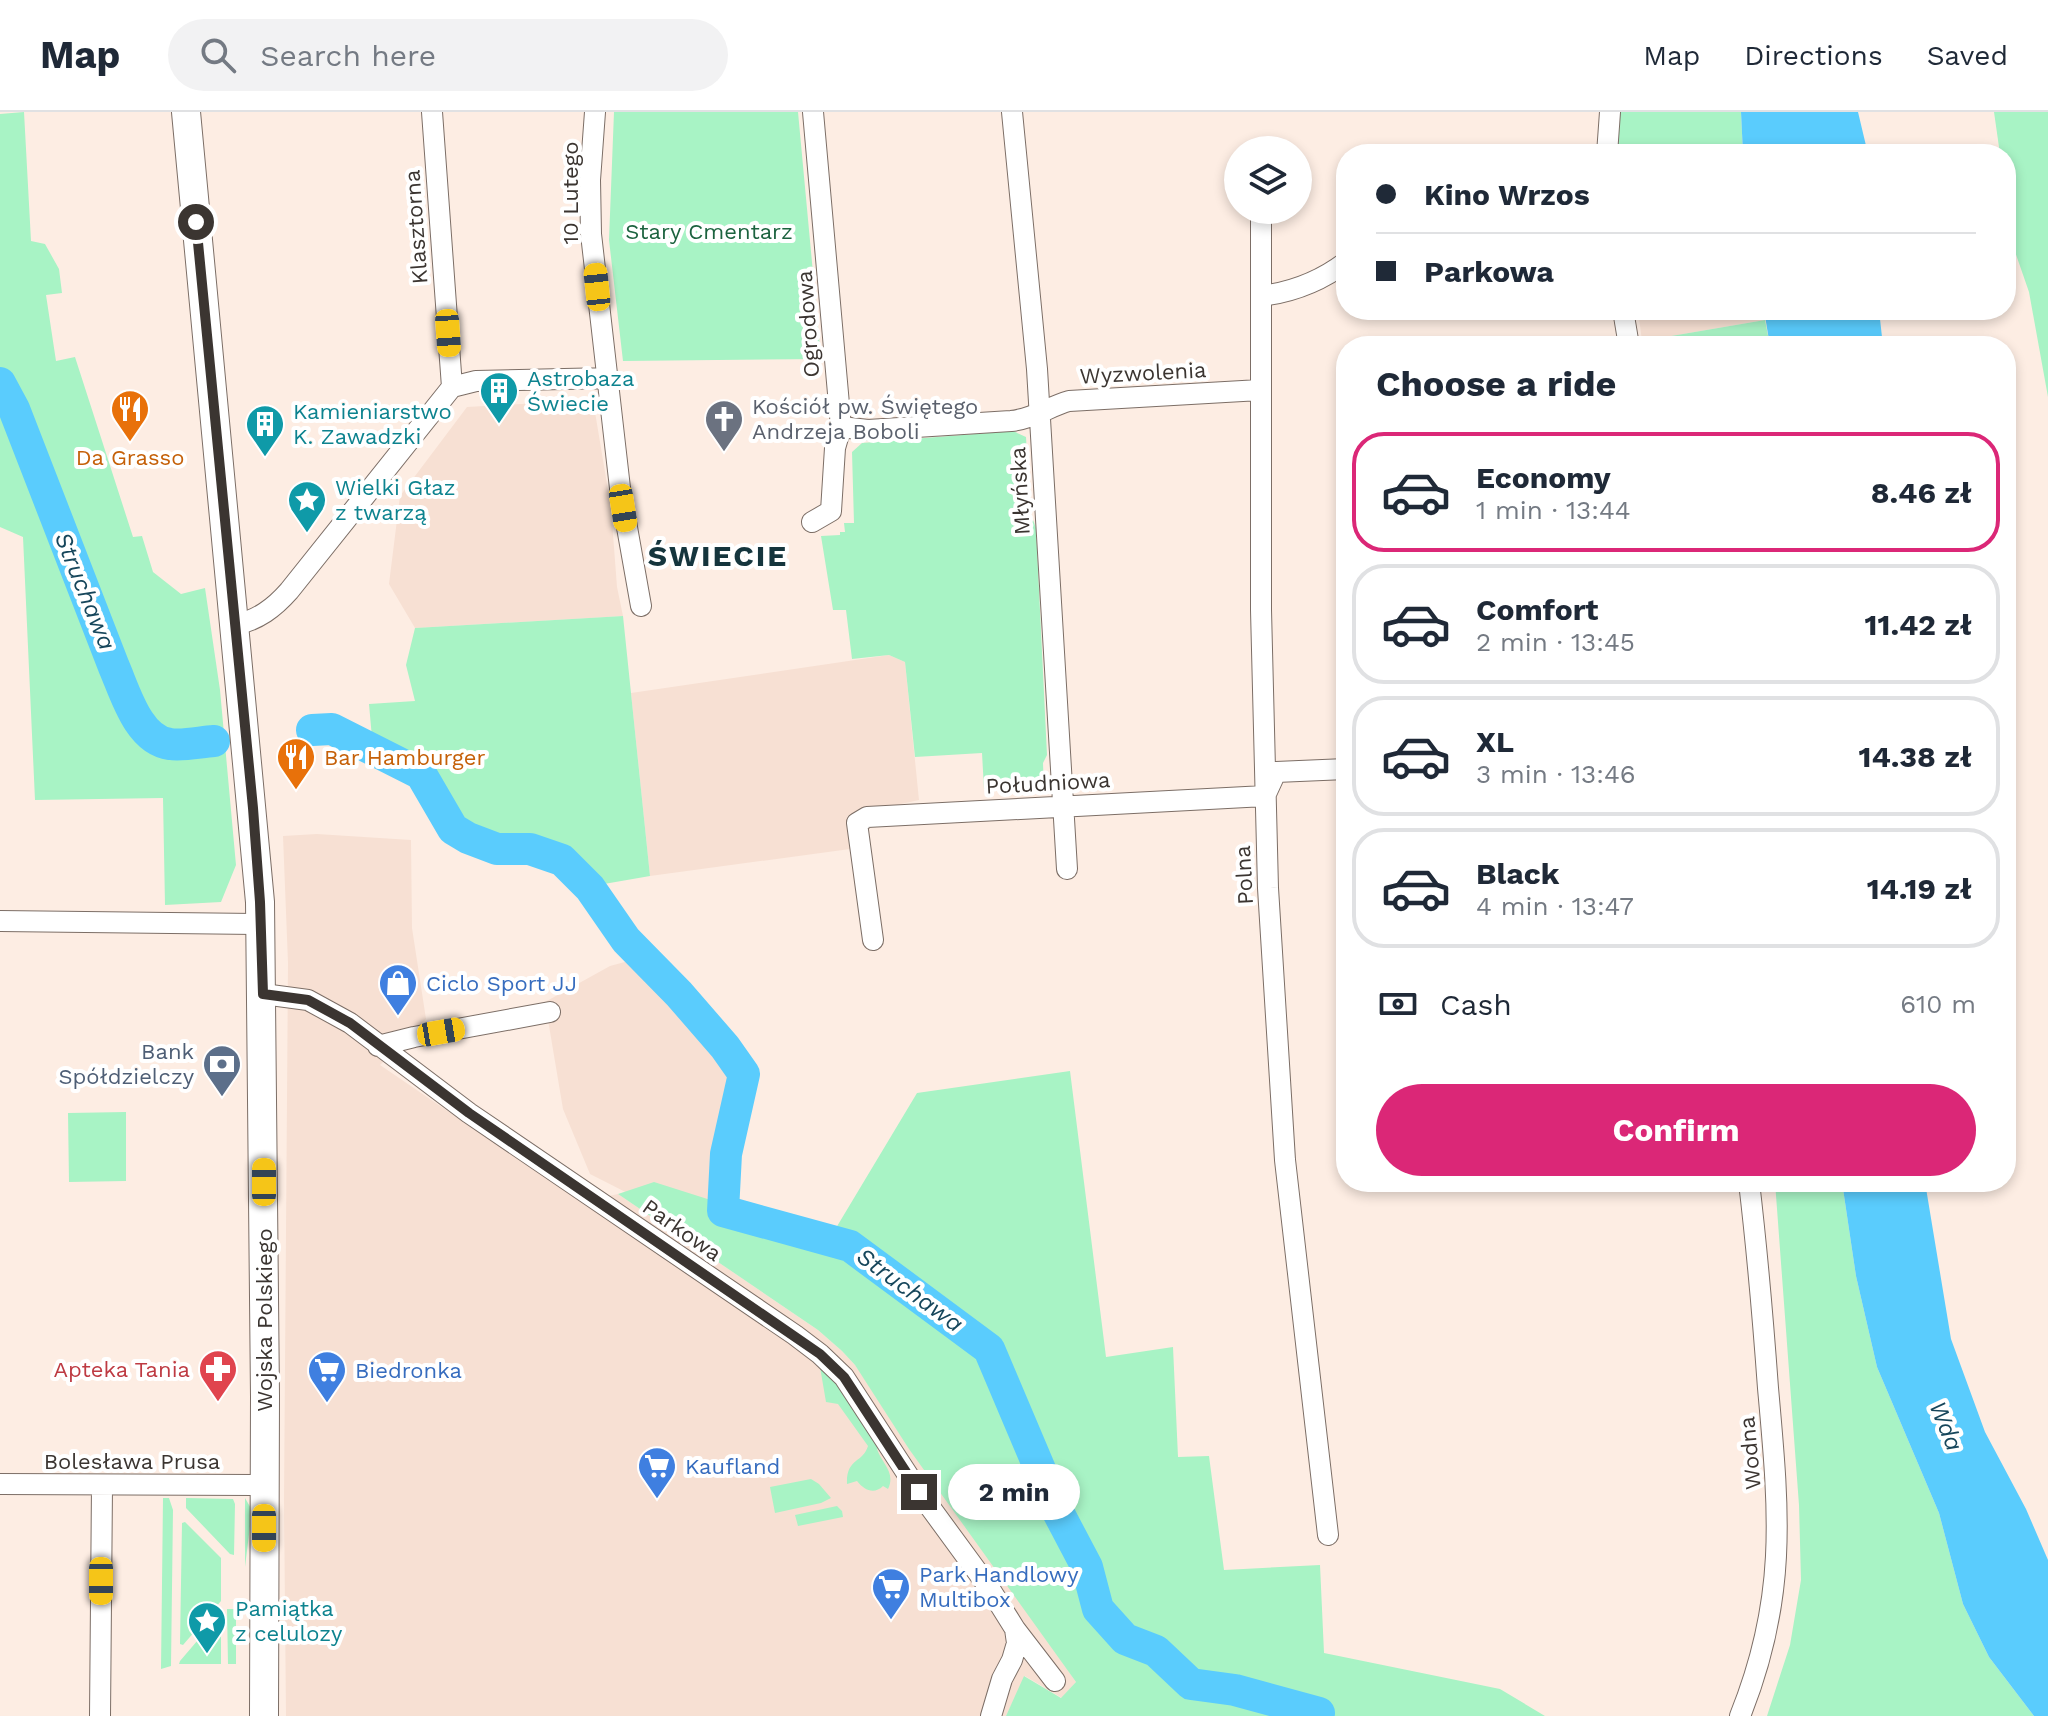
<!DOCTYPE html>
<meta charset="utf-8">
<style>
body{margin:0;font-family:"Work Sans",sans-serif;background:#f2f2f3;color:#1f2937;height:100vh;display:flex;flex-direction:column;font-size:30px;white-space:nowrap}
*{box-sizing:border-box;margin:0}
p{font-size:26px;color:#747a83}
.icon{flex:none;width:44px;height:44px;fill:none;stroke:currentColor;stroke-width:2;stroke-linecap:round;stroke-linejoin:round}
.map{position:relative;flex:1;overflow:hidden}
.details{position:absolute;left:1336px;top:224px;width:680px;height:856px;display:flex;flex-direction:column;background:#fff;border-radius:32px;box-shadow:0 4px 12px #0003}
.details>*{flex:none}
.top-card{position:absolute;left:1336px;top:32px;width:680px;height:176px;border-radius:32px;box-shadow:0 4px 12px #0003;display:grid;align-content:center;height:176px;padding:0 40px;background:#fff}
.controls{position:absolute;left:1224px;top:24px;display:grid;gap:16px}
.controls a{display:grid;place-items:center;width:88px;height:88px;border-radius:50%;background:#fff;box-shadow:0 4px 12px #0003;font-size:40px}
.end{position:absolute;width:36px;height:36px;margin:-18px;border:10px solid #3b3531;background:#fff;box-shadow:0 0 0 4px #fff}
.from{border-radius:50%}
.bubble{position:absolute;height:56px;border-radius:28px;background:#fff;box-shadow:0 4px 12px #0003;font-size:26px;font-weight:700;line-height:56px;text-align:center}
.car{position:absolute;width:24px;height:48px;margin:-24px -12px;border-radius:10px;box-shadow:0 0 6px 2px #0007;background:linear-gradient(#f5c518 24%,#345 0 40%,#f5c518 0 76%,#345 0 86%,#f5c518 0)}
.top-card b{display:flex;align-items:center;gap:28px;height:76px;font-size:30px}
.top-card b+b{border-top:2px solid #e0e1e3}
.top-card i{width:20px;height:20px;background:#1f2937}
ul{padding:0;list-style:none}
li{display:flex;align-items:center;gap:24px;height:120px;margin:0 16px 12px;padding:0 24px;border:4px solid #e0e1e3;border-radius:32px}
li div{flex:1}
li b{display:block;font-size:30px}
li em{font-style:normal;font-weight:700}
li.selected{border-color:#db2777}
li>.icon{width:72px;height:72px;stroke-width:1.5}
h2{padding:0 40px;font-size:36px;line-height:96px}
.pay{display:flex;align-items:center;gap:20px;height:88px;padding:0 40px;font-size:30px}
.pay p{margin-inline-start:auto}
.primary-button{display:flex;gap:16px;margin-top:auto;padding:16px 40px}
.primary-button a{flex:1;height:92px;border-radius:48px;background:#db2777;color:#fff;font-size:32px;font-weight:700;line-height:92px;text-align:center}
header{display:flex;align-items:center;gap:48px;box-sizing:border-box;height:112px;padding:0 40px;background:#fff;border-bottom:2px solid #e0e1e3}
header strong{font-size:38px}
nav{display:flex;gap:44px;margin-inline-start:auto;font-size:28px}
.search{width:560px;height:72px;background:#f2f2f3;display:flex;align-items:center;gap:20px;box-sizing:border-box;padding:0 28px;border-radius:44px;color:#747a83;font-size:30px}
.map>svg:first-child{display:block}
.built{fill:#f7e0d3}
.green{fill:#a8f3c5}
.water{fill:#5accfd}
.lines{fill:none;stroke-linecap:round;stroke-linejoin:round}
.river{stroke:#5accfd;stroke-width:32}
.street-casing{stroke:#7c6e66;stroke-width:22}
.secondary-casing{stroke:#7c6e66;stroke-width:30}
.street{stroke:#fff;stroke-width:20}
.secondary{stroke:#fff;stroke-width:28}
.route{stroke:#3b3531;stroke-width:10}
.labels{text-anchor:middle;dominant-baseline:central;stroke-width:8;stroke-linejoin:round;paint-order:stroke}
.street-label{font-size:22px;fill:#3b3531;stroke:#fff}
.park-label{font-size:22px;fill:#1c633f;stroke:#fff}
.culture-label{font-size:22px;fill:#0d838f;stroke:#fff;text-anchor:start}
.worship-label{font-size:22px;fill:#5b616d;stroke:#fff;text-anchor:start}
.food-label{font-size:22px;fill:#c56008;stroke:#fff}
.shop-label{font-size:22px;fill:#366cbe;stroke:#fff;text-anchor:start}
.service-label{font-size:22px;fill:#4e5e75;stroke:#fff;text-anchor:end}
.health-label{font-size:22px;fill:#be3a42;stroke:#fff;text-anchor:end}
.water-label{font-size:24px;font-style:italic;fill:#16465b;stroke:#fff}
.district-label{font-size:30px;font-weight:bold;letter-spacing:2px;fill:#15353d;stroke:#fff}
</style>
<header>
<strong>Map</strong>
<div class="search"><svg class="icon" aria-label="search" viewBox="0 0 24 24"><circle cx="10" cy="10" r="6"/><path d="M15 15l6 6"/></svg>Search here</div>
<nav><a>Map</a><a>Directions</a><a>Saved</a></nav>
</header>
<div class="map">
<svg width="2048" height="1604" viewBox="0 0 2048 1604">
<rect width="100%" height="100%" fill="#fdede3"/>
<path class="built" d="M1638 198H1764L1765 208 1642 229Z
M593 288 611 396 617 475 623 504 415 516 389 472 400 384 467 295Z
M889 543 905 550 919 688 847 704 850 737 650 764 631 581Z
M317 722 411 728 412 816 426 907 380 953 581 1090 618 1082 818 1218 842 1239 855 1253 1076 1570 1062 1586 1025 1564 1006 1604H286L284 1389 288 851 283 724Z
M632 848 684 896 738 966 714 1100 651 1093 590 1062 563 997 545 890 610 854Z"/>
<path class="green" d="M24 0 31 129 45 132 59 157 62 181 46 183 56 249 75 245 133 425 142 424 153 460 181 482 205 476 220 578 236 753 221 790 165 793 163 686 35 688 23 425 0 415V2Z
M614 0H798L821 247 623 249 609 128Z
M1619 0H1741L1743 42H1615Z
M1994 0H2048V285L2029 180 2012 131 2006 86V42H2000Z
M1765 208 1770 234H1643L1642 229Z
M1013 319 1026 325 1030 400 1036 416 1047 643 1043 651 1044 681H1037L1036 675 984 677 982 641 915 645 905 550 889 543 852 547 846 498H833L821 424 840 423V420H845L844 411H854L852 340 862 331Z
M623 504 650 764 604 772 563 740 467 712 428 657 372 626 369 592 415 589 406 553 415 516Z
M1070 959 1106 1245 1173 1235 1178 1345 1209 1344 1224 1458 1320 1453 1324 1541 1500 1577 1545 1604H1006L1024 1564 1061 1586 1076 1570 909 1337 855 1253 842 1239 818 1218 618 1082 654 1070 830 1126 917 981Z
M126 1000V1069L69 1070 68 1001Z
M1775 1070H1842L1856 1164 1877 1255 1939 1401 1963 1492 1989 1545 2034 1604H1767L1790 1533 1801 1468 1799 1393Z
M820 1255 835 1268 881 1335 877 1337C882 1352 896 1360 888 1377L883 1374C874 1383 864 1378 857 1369L847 1372C846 1346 863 1351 868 1334L838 1292 826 1290Z
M811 1367 819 1372 831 1386 821 1391 775 1401 770 1375Z
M163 1386H169L173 1398 171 1554 161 1557Z
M186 1386 233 1387 235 1392 234 1443 230 1442 186 1396Z
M245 1386 252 1398 245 1455Z
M837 1394 842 1399 843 1405 798 1414 795 1403Z
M185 1410 221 1446V1489L183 1533 180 1532 182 1411Z
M227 1497H236V1552H228Z
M221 1501V1552H179L180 1549Z"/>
<path class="water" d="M1741 0H1858L1868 42H1743Z
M1764 198H1879L1883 234H1770Z
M1842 1070H1925L1951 1227 1985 1320 2026 1397 2048 1448V1604H2034L1989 1545 1963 1492 1939 1401 1877 1255 1856 1164Z"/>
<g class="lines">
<path class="river" d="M0 271 14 297 114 555C125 580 138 628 170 632 183 634 200 630 214 629
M312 618 332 617 421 662 453 717 468 726 497 737H530L562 748 590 776 626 828 679 882 725 935 744 962 726 1042 723 1099 850 1134 989 1237 1058 1400 1087 1455 1098 1497 1125 1527 1156 1539 1191 1572 1235 1578 1319 1601"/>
<defs>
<path id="street" d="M432 0 452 275
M595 0 590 68 591 122 620 376 641 494
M1012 0 1037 257 1067 757
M1607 42 1610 0
M1261 98V498L1268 776 1285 1048 1328 1423
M1261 184C1294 180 1321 169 1346 150
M1623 198 1629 234
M841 315 868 318 1011 309C1033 307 1048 295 1069 289L1260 278
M812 410 831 399 835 336 841 315 813 0
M235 513C258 508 274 496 289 479L452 275 476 269 609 266
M0 809 261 812
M873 828 857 711 867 705 1265 684 1276 660 1346 657
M263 882 308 888 350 911 469 1001 795 1223 820 1242 844 1265 919 1380 990 1477 1015 1517 1017 1531 1012 1548 1002 1567 991 1604
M378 934 414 925 550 900
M0 1372 264 1373
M1015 1517 1055 1569
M100 1604 102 1374
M1740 1604C1788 1485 1779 1399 1768 1276 1763 1207 1757 1138 1749 1070"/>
<path id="secondary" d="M186 0 260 790 265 1284 264 1604"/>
</defs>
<use href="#street" class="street-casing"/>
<use href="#secondary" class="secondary-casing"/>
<use href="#street" class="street"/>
<use href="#secondary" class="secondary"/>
</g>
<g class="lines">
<path class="route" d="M196 110 253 696 260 790 263 882 308 888 350 911 469 1001 820 1242 844 1265 919 1380"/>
</g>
<defs>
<symbol id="building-pin" viewBox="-11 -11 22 30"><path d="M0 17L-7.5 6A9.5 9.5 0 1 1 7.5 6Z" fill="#0f9aa8" stroke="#fff"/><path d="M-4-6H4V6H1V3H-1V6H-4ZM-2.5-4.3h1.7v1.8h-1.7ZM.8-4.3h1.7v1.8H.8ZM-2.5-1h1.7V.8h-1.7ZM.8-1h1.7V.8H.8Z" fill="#fff"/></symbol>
<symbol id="restaurant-pin" viewBox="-11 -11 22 30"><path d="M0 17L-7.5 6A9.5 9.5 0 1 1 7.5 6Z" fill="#e8710a" stroke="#fff"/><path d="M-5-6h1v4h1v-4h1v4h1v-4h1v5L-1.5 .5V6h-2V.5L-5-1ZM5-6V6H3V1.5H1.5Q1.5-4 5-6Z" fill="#fff"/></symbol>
<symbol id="church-pin" viewBox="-11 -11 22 30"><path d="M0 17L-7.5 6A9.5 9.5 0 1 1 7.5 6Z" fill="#6b7280" stroke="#fff"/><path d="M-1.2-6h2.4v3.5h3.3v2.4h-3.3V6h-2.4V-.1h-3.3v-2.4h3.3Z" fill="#fff"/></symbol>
<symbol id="sight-pin" viewBox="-11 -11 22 30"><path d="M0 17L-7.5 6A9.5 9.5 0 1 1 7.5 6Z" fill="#0f9aa8" stroke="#fff"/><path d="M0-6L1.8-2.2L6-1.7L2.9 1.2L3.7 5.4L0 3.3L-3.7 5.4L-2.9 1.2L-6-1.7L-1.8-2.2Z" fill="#fff"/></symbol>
<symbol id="shop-pin" viewBox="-11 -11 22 30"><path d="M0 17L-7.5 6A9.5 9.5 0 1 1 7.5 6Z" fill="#3f7fe0" stroke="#fff"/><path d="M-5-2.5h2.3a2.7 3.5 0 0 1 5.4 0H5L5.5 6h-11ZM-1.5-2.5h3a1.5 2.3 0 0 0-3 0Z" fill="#fff"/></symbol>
<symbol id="bank-pin" viewBox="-11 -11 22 30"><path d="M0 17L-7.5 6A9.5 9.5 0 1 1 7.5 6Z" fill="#5c6f8a" stroke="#fff"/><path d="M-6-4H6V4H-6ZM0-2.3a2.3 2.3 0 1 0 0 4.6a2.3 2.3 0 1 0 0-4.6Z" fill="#fff"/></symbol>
<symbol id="pharmacy-pin" viewBox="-11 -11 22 30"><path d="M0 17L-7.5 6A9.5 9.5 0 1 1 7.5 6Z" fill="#e0444e" stroke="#fff"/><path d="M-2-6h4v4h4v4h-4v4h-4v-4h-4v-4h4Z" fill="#fff"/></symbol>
<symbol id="supermarket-pin" viewBox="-11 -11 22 30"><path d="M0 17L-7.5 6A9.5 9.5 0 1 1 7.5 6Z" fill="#3f7fe0" stroke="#fff"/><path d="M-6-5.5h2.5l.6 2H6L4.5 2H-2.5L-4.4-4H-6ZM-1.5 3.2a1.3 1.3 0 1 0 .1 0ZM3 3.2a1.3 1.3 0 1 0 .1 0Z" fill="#fff"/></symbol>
</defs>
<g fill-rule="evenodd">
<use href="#building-pin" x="477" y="257" width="44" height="60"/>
<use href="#restaurant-pin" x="108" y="275" width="44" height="60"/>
<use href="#church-pin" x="702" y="285" width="44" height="60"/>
<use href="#building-pin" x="243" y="290" width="44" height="60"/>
<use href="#sight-pin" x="285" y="366" width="44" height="60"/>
<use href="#restaurant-pin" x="274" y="623" width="44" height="60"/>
<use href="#shop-pin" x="376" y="849" width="44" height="60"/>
<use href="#bank-pin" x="200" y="930" width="44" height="60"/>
<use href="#pharmacy-pin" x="196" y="1235" width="44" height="60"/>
<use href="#supermarket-pin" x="305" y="1236" width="44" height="60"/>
<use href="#supermarket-pin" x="635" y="1332" width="44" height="60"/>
<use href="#supermarket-pin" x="869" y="1453" width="44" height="60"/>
<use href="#sight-pin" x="185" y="1487" width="44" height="60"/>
</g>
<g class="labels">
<g class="street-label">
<text transform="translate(570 81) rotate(-90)">10 Lutego</text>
<text transform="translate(416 115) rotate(-94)">Klasztorna</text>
<text transform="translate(808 212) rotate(-94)">Ogrodowa</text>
<text transform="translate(1143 261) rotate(-3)">Wyzwolenia</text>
<text transform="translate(1020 379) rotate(-93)">Młyńska</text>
<text transform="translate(1048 671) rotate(-3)">Południowa</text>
<text transform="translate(1244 763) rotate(-93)">Polna</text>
<text transform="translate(682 1118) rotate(35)">Parkowa</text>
<text transform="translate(264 1208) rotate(-90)">Wojska Polskiego</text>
<text transform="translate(1750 1341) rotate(-95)">Wodna</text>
<text x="132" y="1349">Bolesława Prusa</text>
</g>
<g class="park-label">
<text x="709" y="119">Stary Cmentarz</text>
</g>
<g class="culture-label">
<text x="527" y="266">Astrobaza<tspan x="527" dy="25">Świecie</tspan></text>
<text x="293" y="299">Kamieniarstwo<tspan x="293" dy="25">K. Zawadzki</tspan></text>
<text x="335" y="375">Wielki Głaz<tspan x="335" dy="25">z twarzą</tspan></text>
<text x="235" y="1496">Pamiątka<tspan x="235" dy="25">z celulozy</tspan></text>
</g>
<g class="worship-label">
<text x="752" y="294">Kościół pw. Świętego<tspan x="752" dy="25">Andrzeja Boboli</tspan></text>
</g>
<g class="food-label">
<text x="130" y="345">Da Grasso</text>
<text x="324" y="645" text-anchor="start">Bar Hamburger</text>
</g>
<g class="shop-label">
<text x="426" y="871">Ciclo Sport JJ</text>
<text x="355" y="1258">Biedronka</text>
<text x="685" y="1354">Kaufland</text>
<text x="919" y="1462">Park Handlowy<tspan x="919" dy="25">Multibox</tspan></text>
</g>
<g class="service-label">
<text x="194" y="939">Bank<tspan x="194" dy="25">Spółdzielczy</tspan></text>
</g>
<g class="health-label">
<text x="190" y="1257">Apteka Tania</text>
</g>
<g class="water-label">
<text transform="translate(85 479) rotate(68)">Struchawa</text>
<text transform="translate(910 1178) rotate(36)">Struchawa</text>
<text transform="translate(1946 1314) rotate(68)">Wda</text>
</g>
<g class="district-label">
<text x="718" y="443">ŚWIECIE</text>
</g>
</g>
</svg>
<div class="controls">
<a><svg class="icon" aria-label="layers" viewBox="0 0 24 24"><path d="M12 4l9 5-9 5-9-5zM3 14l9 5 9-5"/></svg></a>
</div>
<i class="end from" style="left:196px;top:110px"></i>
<i class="end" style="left:919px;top:1380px"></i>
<div class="bubble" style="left:948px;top:1352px;width:132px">2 min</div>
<i class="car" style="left:597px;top:175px;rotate:354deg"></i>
<i class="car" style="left:448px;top:221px;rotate:176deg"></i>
<i class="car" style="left:623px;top:396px;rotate:171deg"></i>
<i class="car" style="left:441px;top:920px;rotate:80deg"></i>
<i class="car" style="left:264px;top:1070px;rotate:0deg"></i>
<i class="car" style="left:264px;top:1416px;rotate:180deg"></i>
<i class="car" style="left:101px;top:1469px;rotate:180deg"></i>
<div class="top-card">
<b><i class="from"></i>Kino Wrzos</b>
<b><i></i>Parkowa</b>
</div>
<section class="details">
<h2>Choose a ride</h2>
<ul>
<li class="selected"><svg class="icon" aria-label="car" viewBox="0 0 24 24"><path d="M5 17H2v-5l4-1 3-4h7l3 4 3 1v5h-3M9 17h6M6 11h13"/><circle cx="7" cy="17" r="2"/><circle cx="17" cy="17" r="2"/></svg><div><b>Economy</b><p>1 min · 13:44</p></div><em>8.46 zł</em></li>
<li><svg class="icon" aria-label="car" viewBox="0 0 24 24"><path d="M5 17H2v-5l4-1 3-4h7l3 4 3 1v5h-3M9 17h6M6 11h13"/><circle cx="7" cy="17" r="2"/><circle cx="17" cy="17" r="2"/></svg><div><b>Comfort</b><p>2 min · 13:45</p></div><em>11.42 zł</em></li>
<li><svg class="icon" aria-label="car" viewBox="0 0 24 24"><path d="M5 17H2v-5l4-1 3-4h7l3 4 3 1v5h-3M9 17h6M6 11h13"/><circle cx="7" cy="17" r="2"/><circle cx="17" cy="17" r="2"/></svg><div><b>XL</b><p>3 min · 13:46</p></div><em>14.38 zł</em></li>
<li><svg class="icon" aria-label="car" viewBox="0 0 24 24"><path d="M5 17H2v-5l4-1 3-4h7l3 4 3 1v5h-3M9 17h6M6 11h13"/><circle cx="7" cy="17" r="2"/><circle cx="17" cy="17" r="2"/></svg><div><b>Black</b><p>4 min · 13:47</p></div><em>14.19 zł</em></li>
</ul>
<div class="pay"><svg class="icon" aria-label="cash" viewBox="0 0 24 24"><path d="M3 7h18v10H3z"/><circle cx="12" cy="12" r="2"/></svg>Cash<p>610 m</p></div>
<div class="primary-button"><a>Confirm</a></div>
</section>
</div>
